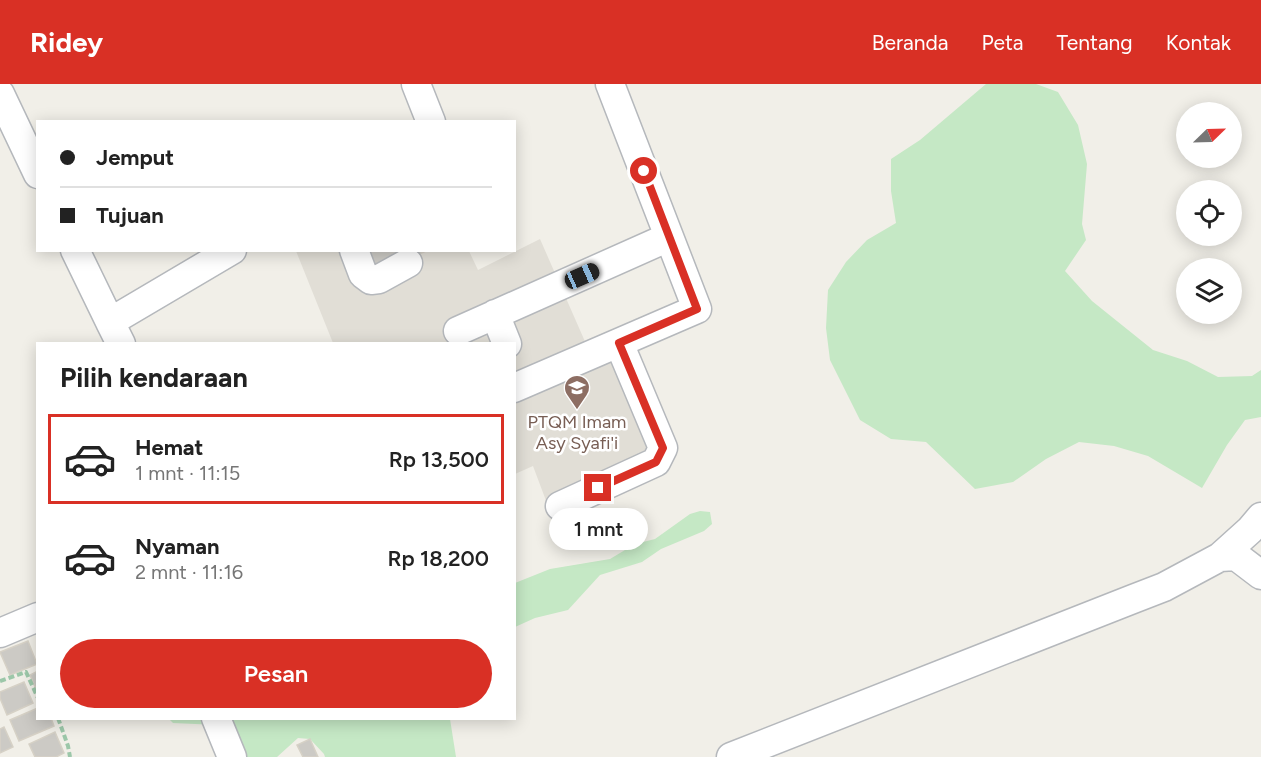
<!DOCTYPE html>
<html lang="id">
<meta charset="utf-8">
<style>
body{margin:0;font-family:Figtree,sans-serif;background:#f2f2f2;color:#222;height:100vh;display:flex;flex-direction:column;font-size:22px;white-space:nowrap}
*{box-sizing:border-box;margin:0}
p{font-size:20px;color:#767676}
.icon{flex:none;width:33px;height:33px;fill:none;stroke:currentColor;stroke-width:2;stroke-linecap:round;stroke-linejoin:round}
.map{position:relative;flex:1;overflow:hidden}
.drawer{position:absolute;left:36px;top:258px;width:480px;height:378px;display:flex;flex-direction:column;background:#fff;border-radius:0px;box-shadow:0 3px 15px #0003}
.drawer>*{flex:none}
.hud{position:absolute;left:36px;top:36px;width:480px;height:132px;border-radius:0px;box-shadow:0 3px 15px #0003;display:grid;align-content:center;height:132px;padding:0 24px;background:#fff}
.needle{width:39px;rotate:67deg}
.tools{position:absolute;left:1176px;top:18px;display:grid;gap:12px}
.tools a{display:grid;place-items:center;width:66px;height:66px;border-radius:50%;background:#fff;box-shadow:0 3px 15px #0003;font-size:30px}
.end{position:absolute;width:27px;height:27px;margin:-14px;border:8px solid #d93025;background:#fff;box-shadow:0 0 0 3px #fff}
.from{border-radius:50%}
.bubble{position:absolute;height:42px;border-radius:21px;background:#fff;box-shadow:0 3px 15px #0003;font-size:20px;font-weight:600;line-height:42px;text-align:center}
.car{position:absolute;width:18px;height:36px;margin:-18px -9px;border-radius:8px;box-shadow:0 0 4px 2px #0007;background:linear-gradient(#222 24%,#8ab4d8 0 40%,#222 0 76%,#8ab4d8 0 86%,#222 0)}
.hud b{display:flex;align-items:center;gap:21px;height:57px;font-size:22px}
.hud b+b{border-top:2px solid #e0e0e0}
.hud i{width:15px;height:15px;background:#222}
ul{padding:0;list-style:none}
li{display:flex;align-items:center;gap:18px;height:90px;margin:0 12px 9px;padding:0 12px;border:3px solid transparent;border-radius:0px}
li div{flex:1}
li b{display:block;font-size:22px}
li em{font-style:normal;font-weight:600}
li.on{border-color:#d93025}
li>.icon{width:54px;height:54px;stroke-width:1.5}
h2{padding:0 24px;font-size:27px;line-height:72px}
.action{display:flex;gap:12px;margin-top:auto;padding:12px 24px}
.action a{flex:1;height:69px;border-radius:36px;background:#d93025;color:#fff;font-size:24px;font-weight:600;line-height:69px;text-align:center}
header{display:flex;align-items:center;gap:36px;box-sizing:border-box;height:84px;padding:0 30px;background:#d93025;color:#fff}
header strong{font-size:28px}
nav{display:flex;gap:33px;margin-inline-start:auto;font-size:21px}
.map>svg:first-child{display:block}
.education{fill:#e1ded6}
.green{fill:#c5e8c5}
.building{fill:#cccac5;stroke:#d6d1c6;stroke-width:1.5}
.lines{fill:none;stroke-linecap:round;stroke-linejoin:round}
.minor-casing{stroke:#b5b8bc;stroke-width:31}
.path{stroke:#9cc7a9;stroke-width:4;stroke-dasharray:6 3;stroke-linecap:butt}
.minor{stroke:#fff;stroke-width:28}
.route{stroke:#d93025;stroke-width:8}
.labels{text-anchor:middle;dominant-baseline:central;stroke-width:5;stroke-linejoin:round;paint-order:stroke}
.education-label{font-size:18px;fill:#785e54;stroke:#fff}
</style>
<header>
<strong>Ridey</strong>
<nav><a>Beranda</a><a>Peta</a><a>Tentang</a><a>Kontak</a></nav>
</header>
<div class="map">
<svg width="1261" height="673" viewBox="0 0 1261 673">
<rect width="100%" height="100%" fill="#f1efe8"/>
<path class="education" d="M540 155 594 278 614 269 662 376 551 430 533 382 515 390 514 260 333 259 296 167H469L478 186Z"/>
<path class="green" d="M986 0H1036L1058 8 1078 41 1087 80 1082 140 1086 156 1065 187 1092 217 1153 266 1187 277 1218 293 1252 292 1261 286V333L1245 336 1227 361 1202 404 1148 372 1114 362 1079 358 1046 375 1013 398 975 405 926 358 891 355 860 336 830 276 826 244 828 206 846 178 867 156 896 139 891 107V75L920 56Z
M700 427 710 428 712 440 704 447 661 465 642 478 600 491 568 526 535 534 515 543V499L550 485 610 475 635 460 655 455 690 430Z
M169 635H450L456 673H325L324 670 310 655 298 654 277 673H237L217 641 173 639Z"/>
<path class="building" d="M360 166H428L372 192Z
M28 557 37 580 10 591 0 568Z
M38 587V605H36L30 591Z
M24 598 33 619 7 631 0 614V608Z
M38 624V634H51L54 642 19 657 10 636Z
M4 643 13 663 0 669V645Z
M55 648 64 669 56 673H35L29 660Z
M310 655 318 673H303L297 661Z"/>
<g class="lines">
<defs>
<path id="minor" d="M416 0 431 38
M0 10 38 90
M75 166 110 238
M354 166 363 190 371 196 379 195 408 179
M495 230 507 260
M458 247 669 153
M121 260 110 238 232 166
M514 304 697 225 610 0
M560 422 656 378 663 364 619 259
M1220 473 1250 446 1261 433
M0 549 38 533
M216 634 232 673
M731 673 1133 515 1164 503 1220 473 1236 472 1261 491"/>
</defs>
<use href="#minor" class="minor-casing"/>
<path class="path" d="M0 597 26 588 38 614
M58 634 68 662 70 673"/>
<use href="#minor" class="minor"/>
</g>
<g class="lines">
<path class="route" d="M598 404 656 378 663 364 619 259 697 225 644 87"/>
</g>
<defs>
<symbol id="school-pin" viewBox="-11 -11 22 30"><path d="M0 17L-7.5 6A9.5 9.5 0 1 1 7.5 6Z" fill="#8d6e63" stroke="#fff"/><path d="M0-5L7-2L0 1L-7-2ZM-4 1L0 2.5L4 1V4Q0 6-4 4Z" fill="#fff"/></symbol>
</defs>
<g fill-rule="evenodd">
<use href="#school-pin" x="562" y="289" width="30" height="40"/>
</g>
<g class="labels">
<g class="education-label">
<text x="577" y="338">PTQM Imam<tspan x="577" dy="21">Asy Syafi'i</tspan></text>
</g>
</g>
</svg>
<div class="tools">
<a><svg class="needle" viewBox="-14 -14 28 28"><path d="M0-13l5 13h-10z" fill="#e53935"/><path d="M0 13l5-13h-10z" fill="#767676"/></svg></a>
<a><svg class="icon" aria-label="locate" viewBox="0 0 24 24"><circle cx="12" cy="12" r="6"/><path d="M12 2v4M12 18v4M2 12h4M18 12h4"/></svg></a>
<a><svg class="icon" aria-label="layers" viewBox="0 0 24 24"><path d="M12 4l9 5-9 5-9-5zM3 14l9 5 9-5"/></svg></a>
</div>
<i class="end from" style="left:644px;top:87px"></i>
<i class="end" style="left:598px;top:404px"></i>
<div class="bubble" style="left:549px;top:424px;width:99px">1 mnt</div>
<i class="car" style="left:582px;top:192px;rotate:66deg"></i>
<div class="hud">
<b><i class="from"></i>Jemput</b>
<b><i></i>Tujuan</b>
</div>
<section class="drawer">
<h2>Pilih kendaraan</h2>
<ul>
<li class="on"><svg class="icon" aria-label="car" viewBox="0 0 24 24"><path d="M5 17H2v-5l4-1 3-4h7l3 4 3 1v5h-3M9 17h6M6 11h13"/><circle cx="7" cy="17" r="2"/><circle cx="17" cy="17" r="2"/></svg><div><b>Hemat</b><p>1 mnt · 11:15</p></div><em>Rp 13,500</em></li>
<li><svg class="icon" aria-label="car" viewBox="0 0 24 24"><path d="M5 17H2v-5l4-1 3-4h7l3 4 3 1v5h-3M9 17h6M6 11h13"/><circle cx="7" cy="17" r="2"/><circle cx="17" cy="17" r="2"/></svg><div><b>Nyaman</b><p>2 mnt · 11:16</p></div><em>Rp 18,200</em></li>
</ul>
<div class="action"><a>Pesan</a></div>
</section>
</div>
